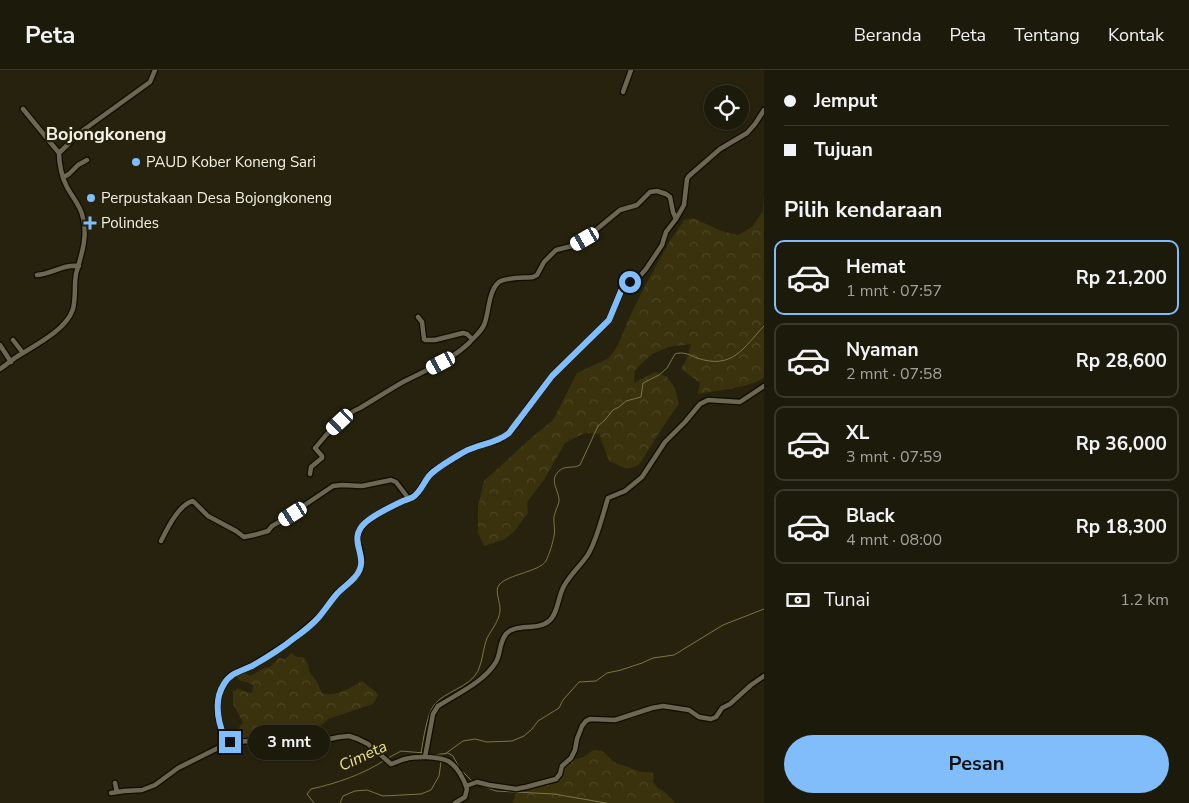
<!DOCTYPE html>
<html lang="id">
<meta charset="utf-8">
<style>
body{margin:0;font-family:"Nunito Sans",sans-serif;background:#292718;color:#f1f3f6;height:100vh;display:flex;flex-direction:column;font-size:19px;white-space:nowrap}
*{box-sizing:border-box;margin:0}
p{font-size:16px;color:#a0a19c}
.icon{flex:none;width:28px;height:28px;fill:none;stroke:currentColor;stroke-width:2;stroke-linecap:round;stroke-linejoin:round}
.map{position:relative;flex:1;overflow:hidden}
.details{display:flex;flex-direction:column;background:#1c1a0a;width:425px}
.details>*{flex:none}
.top-card{display:grid;align-content:center;height:110px;padding:0 20px;background:#1c1a0a}
.controls{position:absolute;left:704px;top:15px;display:grid;gap:10px}
.controls a{display:grid;place-items:center;width:45px;height:45px;border-radius:50%;background:#1c1a0a;box-shadow:0 1px 4px #0004,0 0 0 1px #3a382b;font-size:25px}
.end{position:absolute;width:22px;height:22px;margin:-11px;border:6px solid #81bdfa;background:#111;box-shadow:0 0 0 2px #111}
.from{border-radius:50%}
.bubble{position:absolute;height:35px;border-radius:18px;background:#1c1a0a;box-shadow:0 1px 4px #0004,0 0 0 1px #3a382b;font-size:16px;font-weight:700;line-height:35px;text-align:center}
.car{position:absolute;width:15px;height:30px;margin:-15px -8px;border-radius:6px;box-shadow:0 0 4px 1px #0007;background:linear-gradient(#fff 24%,#345 0 40%,#fff 0 76%,#345 0 86%,#fff 0)}
.top-card b{display:flex;align-items:center;gap:18px;height:48px;font-size:19px}
.top-card b+b{border-top:1px solid #3a382b}
.top-card i{width:12px;height:12px;background:#f1f3f6}
ul{padding:0;list-style:none}
li{display:flex;align-items:center;gap:15px;height:75px;margin:0 10px 8px;padding:0 10px;border:2px solid #3a382b;border-radius:10px}
li div{flex:1}
li b{display:block;font-size:19px}
li em{font-style:normal;font-weight:700}
li.selected{border-color:#81bdfa}
li>.icon{width:45px;height:45px;stroke-width:1.5}
h2{padding:0 20px;font-size:22px;line-height:60px}
.pay{display:flex;align-items:center;gap:12px;height:55px;padding:0 20px;font-size:19px}
.pay p{margin-inline-start:auto}
.cta{display:flex;gap:10px;margin-top:auto;padding:10px 20px}
.cta a{flex:1;height:58px;border-radius:30px;background:#81bdfa;color:#111;font-size:20px;font-weight:700;line-height:58px;text-align:center}
header{display:flex;align-items:center;gap:30px;box-sizing:border-box;height:70px;padding:0 25px;background:#1c1a0a;border-bottom:1px solid #3a382b}
header strong{font-size:24px}
nav{display:flex;gap:28px;margin-inline-start:auto;font-size:18px}
main{display:flex;flex:1;min-height:0}
.map>svg:first-child{display:block}
.forest{fill:url(#forest-crowns)}
.lines{fill:none;stroke-linecap:round;stroke-linejoin:round}
.stream{stroke:#7c7547;stroke-width:1}
.minor-casing{stroke:#0f0b00;stroke-width:7}
.minor{stroke:#6b6750;stroke-width:4.5}
.route{stroke:#81bdfa;stroke-width:6}
.poi-dot{fill:#81bdfa;stroke:#26220e;stroke-width:2}
.labels{text-anchor:middle;dominant-baseline:central;stroke-width:4.5;stroke-linejoin:round;paint-order:stroke}
.poi-label{font-size:15px;fill:#f2f0e3;stroke:#26220e;text-anchor:start}
.water-label{font-size:16px;font-style:italic;fill:#eee08e;stroke:#26220e}
.quarter-label{font-size:18px;font-weight:bold;fill:#f2f0e3;stroke:#26220e}
</style>
<header>
<strong>Peta</strong>
<nav><a>Beranda</a><a>Peta</a><a>Tentang</a><a>Kontak</a></nav>
</header>
<main>
<div class="map">
<svg width="764" height="733" viewBox="0 0 764 733">
<defs>
<pattern id="forest-crowns" width="20" height="18" patternUnits="userSpaceOnUse" patternTransform="scale(1.25)"><rect width="20" height="18" fill="#39320c"/><path d="M2 6a3 3 0 1 1 6 0M12 15a3 3 0 1 1 6 0" fill="none" stroke="#4c4624"/></pattern>
</defs>
<rect width="100%" height="100%" fill="#26220e"/>
<path class="forest" d="M764 123V307C755 317 713 321 698 324L700 313 681 299 687 288 691 274 669 277 652 284 635 300 634 313 655 302 667 307 675 318 679 334 668 349 639 395 627 399 609 391 599 364 584 363 565 373 544 410 527 432 528 443 514 462 503 470 484 476 478 463V436L484 411 531 368 553 350 577 303 609 288 618 275 630 246 645 216 668 174 684 150 693 148 721 161 738 165 752 157 763 141Z
M291 583 297 587H303L308 594 309 601 317 612 322 623C335 628 351 617 362 611L378 624 375 631 373 634 328 649 315 661 309 664 292 667 280 665 239 669 233 667 243 652 233 634V621L238 619 251 623 252 622 253 615 246 612 238 610 237 604 244 602 250 606 252 605 264 598 270 597 279 588 285 589Z
M593 680C606 680 605 684 613 691 618 695 623 695 628 697 638 701 641 703 652 702L654 707 653 712 658 718 666 723 676 733H512L514 729 516 721 551 712 564 697 572 690 584 687Z"/>
<g class="lines">
<path class="stream" d="M421 683C423 671 427 644 434 635 445 621 469 618 478 601 483 590 483 578 487 568 492 559 499 551 500 541 501 533 494 521 499 515 508 504 539 502 546 491 549 485 553 472 554 466 556 458 552 450 555 443 556 439 558 436 559 432 560 421 548 411 559 401 565 395 573 399 580 395L598 356 605 350 613 340 619 337 626 331 641 327 643 313 659 305 667 298 675 284C682 281 690 285 697 288 733 300 743 278 764 256
M428 684 435 685 448 683 453 686 460 699 473 712
M445 684 463 671 475 669 487 672 512 671 524 666 532 659 538 651 559 638 563 630 579 612 596 611 607 603 621 600 642 593 653 588 674 585 723 555 764 539
M388 688 401 681 424 683
M476 714 496 721 554 724 606 733
M314 733 307 724 311 719C335 714 364 704 385 690
M340 733 343 726 355 721 367 720 383 726 421 724 431 720 439 706 442 685"/>
<defs>
<path id="minor" d="M623 22 631 0
M23 39 59 83
M64 107 69 104 78 95 87 90
M37 205C52 204 63 194 79 196
M418 247 422 252 424 269 425 270H435L463 263 467 264 472 269
M13 270 23 283
M0 275 11 292
M0 299C5 296 10 291 15 288 33 276 66 261 73 239 76 227 74 215 76 204 81 186 88 167 83 148 81 136 72 127 67 117 62 108 59 94 59 83L82 61 150 12 155 0
M310 404 311 397 322 388V386L315 378 316 377C326 364 345 344 360 338 375 329 389 320 403 312 426 300 450 291 469 273 474 267 481 262 484 255 489 244 488 221 499 212 506 207 525 208 533 207L537 205 544 192 556 180 572 176 585 169 620 140 637 135 650 122 657 121 666 124 670 127 673 142 676 149
M161 471C167 459 179 434 193 431L208 446 236 461 244 467 254 465 268 461 272 456 281 451 333 416 342 415 362 416 391 410 396 412 409 429
M425 687 433 644 438 636C457 624 484 612 496 592 501 583 499 573 506 564 515 553 538 561 549 551 558 544 558 526 564 516 570 505 580 496 587 486 596 473 603 444 608 428L625 421 642 407 665 372 685 352 700 334 708 330 740 332 764 316
M115 713 117 722
M466 716 477 712 489 715 516 719 526 717 556 709 560 704 562 696 571 688 575 680 577 669 582 656 586 651 590 649 615 650 652 638 663 636 689 640 699 647 711 649 716 647 722 638 730 634 751 615 764 606
M111 723 124 721 142 720 155 715 178 698 230 672
M455 733 465 727 467 719C464 709 457 696 448 691 437 686 416 686 405 689 400 690 396 693 391 694L368 674 358 669 349 666 339 667 315 672H298L282 669 234 672 227 671 223 664 218 647 217 634 220 622 227 609 231 605 253 595 292 570 320 546 336 524 350 512 360 501 362 489 357 467 361 458 366 452 386 439 416 425 429 406 433 401 464 382 477 376 499 370 509 363 516 355 531 333 536 327 552 306 609 250 621 221 626 215 639 207 646 199 662 175 666 162 676 149 684 135 687 109 689 106 720 79 747 63 755 54 764 40"/>
</defs>
<use href="#minor" class="minor-casing"/>
<use href="#minor" class="minor"/>
</g>
<g class="lines">
<path class="route" d="M230 672 225 669C218 652 213 631 224 614 230 603 241 601 252 596 266 588 281 579 293 569 303 562 312 555 319 547 325 540 330 532 336 525 341 519 349 514 355 507 373 487 344 471 366 452 377 443 390 437 403 431 406 430 410 429 413 427 420 423 424 412 429 406 436 398 454 388 464 382 478 374 496 374 509 363L552 306 609 250 621 221 626 215 630 212"/>
</g>
<g class="poi-dot">
<circle cx="136" cy="92" r="5"/>
<circle cx="91" cy="128" r="5"/>
<path d="M87.5 145.5h5v5h5v5h-5v5h-5v-5h-5v-5h5z"/>
</g>
<g class="labels">
<g class="poi-label">
<text x="146" y="92">PAUD Kober Koneng Sari</text>
<text x="101" y="128">Perpustakaan Desa Bojongkoneng</text>
<text x="101" y="153">Polindes</text>
</g>
<g class="water-label">
<text transform="translate(363 686) rotate(-25)">Cimeta</text>
</g>
<g class="quarter-label">
<text x="106" y="64">Bojongkoneng</text>
</g>
</g>
</svg>
<div class="controls">
<a><svg class="icon" aria-label="locate" viewBox="0 0 24 24"><circle cx="12" cy="12" r="6"/><path d="M12 2v4M12 18v4M2 12h4M18 12h4"/></svg></a>
</div>
<i class="end from" style="left:630px;top:212px"></i>
<i class="end" style="left:230px;top:672px"></i>
<div class="bubble" style="left:248px;top:655px;width:82px">3 mnt</div>
<i class="car" style="left:585px;top:169px;rotate:240deg"></i>
<i class="car" style="left:441px;top:293px;rotate:242deg"></i>
<i class="car" style="left:340px;top:352px;rotate:227deg"></i>
<i class="car" style="left:293px;top:444px;rotate:237deg"></i>
</div>
<section class="details">
<div class="top-card">
<b><i class="from"></i>Jemput</b>
<b><i></i>Tujuan</b>
</div>
<h2>Pilih kendaraan</h2>
<ul>
<li class="selected"><svg class="icon" aria-label="car" viewBox="0 0 24 24"><path d="M5 17H2v-5l4-1 3-4h7l3 4 3 1v5h-3M9 17h6M6 11h13"/><circle cx="7" cy="17" r="2"/><circle cx="17" cy="17" r="2"/></svg><div><b>Hemat</b><p>1 mnt · 07:57</p></div><em>Rp 21,200</em></li>
<li><svg class="icon" aria-label="car" viewBox="0 0 24 24"><path d="M5 17H2v-5l4-1 3-4h7l3 4 3 1v5h-3M9 17h6M6 11h13"/><circle cx="7" cy="17" r="2"/><circle cx="17" cy="17" r="2"/></svg><div><b>Nyaman</b><p>2 mnt · 07:58</p></div><em>Rp 28,600</em></li>
<li><svg class="icon" aria-label="car" viewBox="0 0 24 24"><path d="M5 17H2v-5l4-1 3-4h7l3 4 3 1v5h-3M9 17h6M6 11h13"/><circle cx="7" cy="17" r="2"/><circle cx="17" cy="17" r="2"/></svg><div><b>XL</b><p>3 mnt · 07:59</p></div><em>Rp 36,000</em></li>
<li><svg class="icon" aria-label="car" viewBox="0 0 24 24"><path d="M5 17H2v-5l4-1 3-4h7l3 4 3 1v5h-3M9 17h6M6 11h13"/><circle cx="7" cy="17" r="2"/><circle cx="17" cy="17" r="2"/></svg><div><b>Black</b><p>4 mnt · 08:00</p></div><em>Rp 18,300</em></li>
</ul>
<div class="pay"><svg class="icon" aria-label="cash" viewBox="0 0 24 24"><path d="M3 7h18v10H3z"/><circle cx="12" cy="12" r="2"/></svg>Tunai<p>1.2 km</p></div>
<div class="cta"><a>Pesan</a></div>
</section>
</main>
